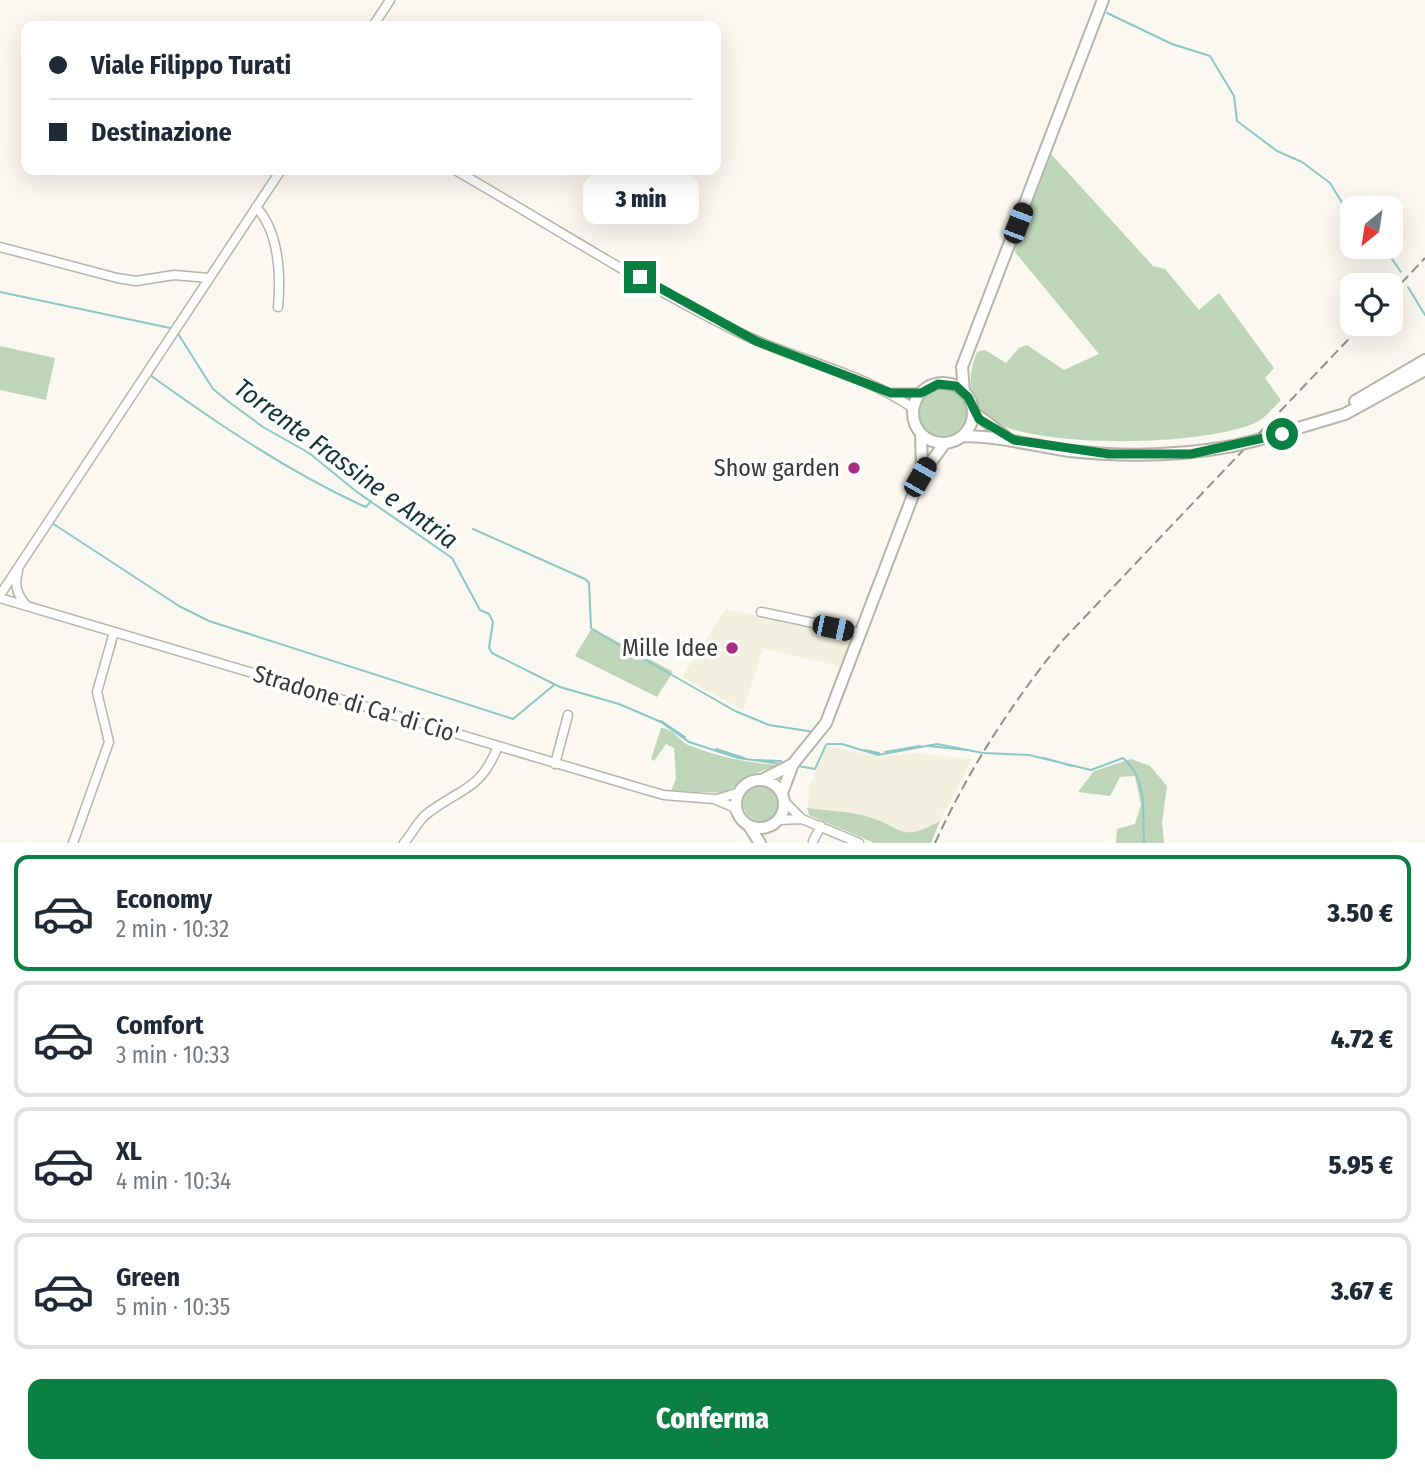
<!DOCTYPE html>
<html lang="it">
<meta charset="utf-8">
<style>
body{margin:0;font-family:"Fira Sans Condensed",sans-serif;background:#f2f2f3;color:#1f2937;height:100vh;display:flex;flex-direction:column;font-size:26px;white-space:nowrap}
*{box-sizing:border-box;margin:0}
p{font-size:23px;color:#747a83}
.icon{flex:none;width:38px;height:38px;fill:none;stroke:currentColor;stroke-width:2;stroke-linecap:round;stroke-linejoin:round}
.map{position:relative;height:843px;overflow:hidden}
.details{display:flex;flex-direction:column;background:#fff;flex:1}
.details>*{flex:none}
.top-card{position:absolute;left:21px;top:21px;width:700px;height:154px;border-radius:14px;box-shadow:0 7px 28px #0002;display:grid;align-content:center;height:154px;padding:0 28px;background:#fff}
.needle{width:46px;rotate:210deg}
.fabs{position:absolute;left:1340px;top:196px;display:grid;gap:14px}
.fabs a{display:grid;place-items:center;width:63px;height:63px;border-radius:14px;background:#fff;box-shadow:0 7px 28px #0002;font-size:35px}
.end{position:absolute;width:32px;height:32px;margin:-16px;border:9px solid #0b8043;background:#fff;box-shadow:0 0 0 4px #fff}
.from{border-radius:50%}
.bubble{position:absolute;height:49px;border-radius:14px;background:#fff;box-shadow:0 7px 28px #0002;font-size:23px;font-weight:800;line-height:49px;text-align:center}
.car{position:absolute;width:21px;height:42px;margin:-21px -10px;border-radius:9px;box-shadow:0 0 5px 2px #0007;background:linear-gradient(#222 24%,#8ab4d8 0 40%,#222 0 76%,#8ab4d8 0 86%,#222 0)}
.top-card b{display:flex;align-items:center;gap:24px;height:66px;font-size:26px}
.top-card b+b{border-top:2px solid #e0e1e3}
.top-card i{width:18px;height:18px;background:#1f2937}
ul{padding:12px 0 0;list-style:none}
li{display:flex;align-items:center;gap:21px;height:116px;margin:0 14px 10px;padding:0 14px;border:4px solid #e0e1e3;border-radius:14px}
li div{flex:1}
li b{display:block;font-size:26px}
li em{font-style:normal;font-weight:800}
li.on{border-color:#0b8043}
li>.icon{width:63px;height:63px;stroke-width:1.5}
.primary-button{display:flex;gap:14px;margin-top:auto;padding:14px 28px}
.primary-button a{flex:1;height:80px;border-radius:14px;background:#0b8043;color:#fff;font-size:28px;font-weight:800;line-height:80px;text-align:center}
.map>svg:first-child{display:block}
.built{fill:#f3f0e0}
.green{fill:#bed5b9}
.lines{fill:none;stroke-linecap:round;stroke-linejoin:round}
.stream{stroke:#8cc7c7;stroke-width:2}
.minor-casing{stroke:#b6b5ad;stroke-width:11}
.major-casing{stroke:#b6b5ad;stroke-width:14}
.minor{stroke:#fff;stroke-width:8}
.major{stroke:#fff;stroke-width:10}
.rail{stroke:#91908a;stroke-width:2;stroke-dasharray:10 5;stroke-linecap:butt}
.major-bridge-casing{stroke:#b6b5ad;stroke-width:14;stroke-linecap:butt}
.major-bridge{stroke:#fff;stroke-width:10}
.route{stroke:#0b8043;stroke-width:9}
.poi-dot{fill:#a82e83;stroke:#fff;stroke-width:2.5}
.labels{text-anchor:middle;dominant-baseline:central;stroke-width:7;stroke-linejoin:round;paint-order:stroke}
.poi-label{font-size:24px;fill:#393935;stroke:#fff;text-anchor:end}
.street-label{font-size:24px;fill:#393935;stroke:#fff}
.water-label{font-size:26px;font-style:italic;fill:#143333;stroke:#fff}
</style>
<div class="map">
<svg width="1425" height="843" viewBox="0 0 1425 843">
<rect width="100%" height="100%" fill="#faf8f0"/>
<path class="built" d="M726 609 843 633 850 645 840 666 763 649 743 710 682 677Z
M827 746 881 757 916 753 972 759 940 821 921 833 899 834 869 817 807 808 810 786Z"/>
<path class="green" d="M1051 154 1153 266 1165 269 1199 310 1219 293 1274 368 1265 378 1281 400C1274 407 1266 417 1257 422 1209 446 1034 450 989 419 966 404 968 373 977 352L985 350 1006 363 1019 348 1027 345 1064 370 1099 354 1015 252V243Z
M0 346 55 358 46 400 0 390Z
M918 413a25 25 0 1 1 50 0a25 25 0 1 1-50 0Z
M592 628 673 672 657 697 575 656Z
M661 728C673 728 678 740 688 745 718 757 748 763 779 765L748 776 726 793 671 791 676 779 674 748 666 744 654 761 651 759Z
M1131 759 1150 766 1167 786 1162 823 1164 843H1116L1117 829 1135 824 1141 805 1135 776 1120 777 1110 796 1078 792 1094 771Z
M743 803a18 18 0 1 1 36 0a18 18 0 1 1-36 0Z
M807 808C827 811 850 811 869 817 904 828 900 843 940 821L931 843H874L809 815Z"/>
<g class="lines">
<path class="stream" d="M1107 13 1172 44 1210 56 1234 96 1237 121 1277 151 1302 162 1330 183 1346 209 1349 237 1353 239
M1376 247 1392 259 1401 272
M1408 287 1425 315
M0 292 170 328
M177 332 213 389 229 402 263 427 309 453 357 492 452 558 480 610 489 614 493 622 489 648 492 653 560 687 619 704 661 722 689 742 738 758 782 764
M150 375C218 424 286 470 361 505L366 507 371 501
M52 523 179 606 209 621 513 719 554 685
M473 529 585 579 589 583 591 628 609 639 735 711 769 725 814 732
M661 721 685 737
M827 744H842L878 755 937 744 983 753 1029 755 1091 770 1123 758C1149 781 1142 812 1144 843
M929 746 966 750
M716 749 744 758
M864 750 879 753
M885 752 920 746
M1044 758 1072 766
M756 760 781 761
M798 766 815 769 826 745"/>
<defs>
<path id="minor" d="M373 26 390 0
M455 170C549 224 641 284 738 332 795 360 862 372 914 409
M256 207C279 231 281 275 278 307
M0 247 117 278 136 281 174 275 209 278
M893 393H921
M18 571C14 586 17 595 27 606
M0 595 281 170
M0 598 643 789 664 795 714 799 733 807 738 814
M761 612 861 633
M555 764 568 715
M717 799 740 792
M784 801 802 819 859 843
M778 820 802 819
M813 841 821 826
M73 843 109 742 97 692 114 632
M404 843C412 834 418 820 428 813 461 788 481 790 498 746"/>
<path id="major" d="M913 413a30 30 0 1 1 60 0a30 30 0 1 1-60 0Z
M964 392 962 367 1103 0
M1355 401 1425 360
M973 412 1005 436
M921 434 922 469
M962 436C1000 436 1034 446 1070 451 1125 457 1179 456 1233 446
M1258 440 1345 414 1425 370
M762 780 793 764 826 723 920 477 945 443
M736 804a24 24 0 1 1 48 0a24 24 0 1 1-48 0Z
M782 793 793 764
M749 826 760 843"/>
</defs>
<use href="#minor" class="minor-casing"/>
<use href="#major" class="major-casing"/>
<use href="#minor" class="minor"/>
<use href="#major" class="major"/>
<path class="rail" d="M1391 294 1425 258
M935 843C969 769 1011 704 1062 641L1363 324"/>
<defs>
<path id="major-bridge" d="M1233 446 1258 440"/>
</defs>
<use href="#major-bridge" class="major-bridge-casing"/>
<use href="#major-bridge" class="major-bridge"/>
</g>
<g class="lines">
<path class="route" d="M640 277 756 341 891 393H921L938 384 956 386 968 397 979 419 1014 440 1109 454H1191L1282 434"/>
</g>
<g class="poi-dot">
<circle cx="854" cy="468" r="7"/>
<circle cx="732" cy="648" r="7"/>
</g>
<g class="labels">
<g class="poi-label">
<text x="840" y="468">Show garden</text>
<text x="718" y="648">Mille Idee</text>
</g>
<g class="street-label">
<text transform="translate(356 704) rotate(17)">Stradone di Ca' di Cio'</text>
</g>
<g class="water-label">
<text transform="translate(346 464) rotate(36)">Torrente Frassine e Antria</text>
</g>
</g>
</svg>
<div class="fabs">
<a><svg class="needle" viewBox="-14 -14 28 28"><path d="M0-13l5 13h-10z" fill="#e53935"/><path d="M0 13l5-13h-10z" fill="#747a83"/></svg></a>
<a><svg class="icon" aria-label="locate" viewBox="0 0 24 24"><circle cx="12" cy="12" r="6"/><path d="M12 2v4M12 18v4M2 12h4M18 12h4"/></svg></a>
</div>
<i class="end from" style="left:1282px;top:434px"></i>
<i class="end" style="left:640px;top:277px"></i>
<div class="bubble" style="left:583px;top:175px;width:116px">3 min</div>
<i class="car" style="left:1018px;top:223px;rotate:21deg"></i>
<i class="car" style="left:920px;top:477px;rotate:30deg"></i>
<i class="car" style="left:833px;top:628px;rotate:102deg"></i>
<div class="top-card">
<b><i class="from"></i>Viale Filippo Turati</b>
<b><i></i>Destinazione</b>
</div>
</div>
<section class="details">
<ul>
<li class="on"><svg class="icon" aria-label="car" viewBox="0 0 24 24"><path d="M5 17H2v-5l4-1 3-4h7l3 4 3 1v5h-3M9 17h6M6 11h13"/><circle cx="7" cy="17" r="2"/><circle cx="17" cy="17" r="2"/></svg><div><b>Economy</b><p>2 min · 10:32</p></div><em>3.50 €</em></li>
<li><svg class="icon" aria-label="car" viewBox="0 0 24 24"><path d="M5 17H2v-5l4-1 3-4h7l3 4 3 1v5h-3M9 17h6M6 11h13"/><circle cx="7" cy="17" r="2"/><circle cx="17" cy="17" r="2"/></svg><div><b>Comfort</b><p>3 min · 10:33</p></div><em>4.72 €</em></li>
<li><svg class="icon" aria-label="car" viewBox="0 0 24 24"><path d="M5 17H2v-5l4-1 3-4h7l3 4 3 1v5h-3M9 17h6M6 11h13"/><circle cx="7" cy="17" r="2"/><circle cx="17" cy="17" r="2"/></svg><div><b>XL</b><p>4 min · 10:34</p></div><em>5.95 €</em></li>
<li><svg class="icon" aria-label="car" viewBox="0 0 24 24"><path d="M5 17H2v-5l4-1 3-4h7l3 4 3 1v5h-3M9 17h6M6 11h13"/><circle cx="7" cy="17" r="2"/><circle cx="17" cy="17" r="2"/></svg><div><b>Green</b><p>5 min · 10:35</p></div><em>3.67 €</em></li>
</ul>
<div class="primary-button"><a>Conferma</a></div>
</section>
